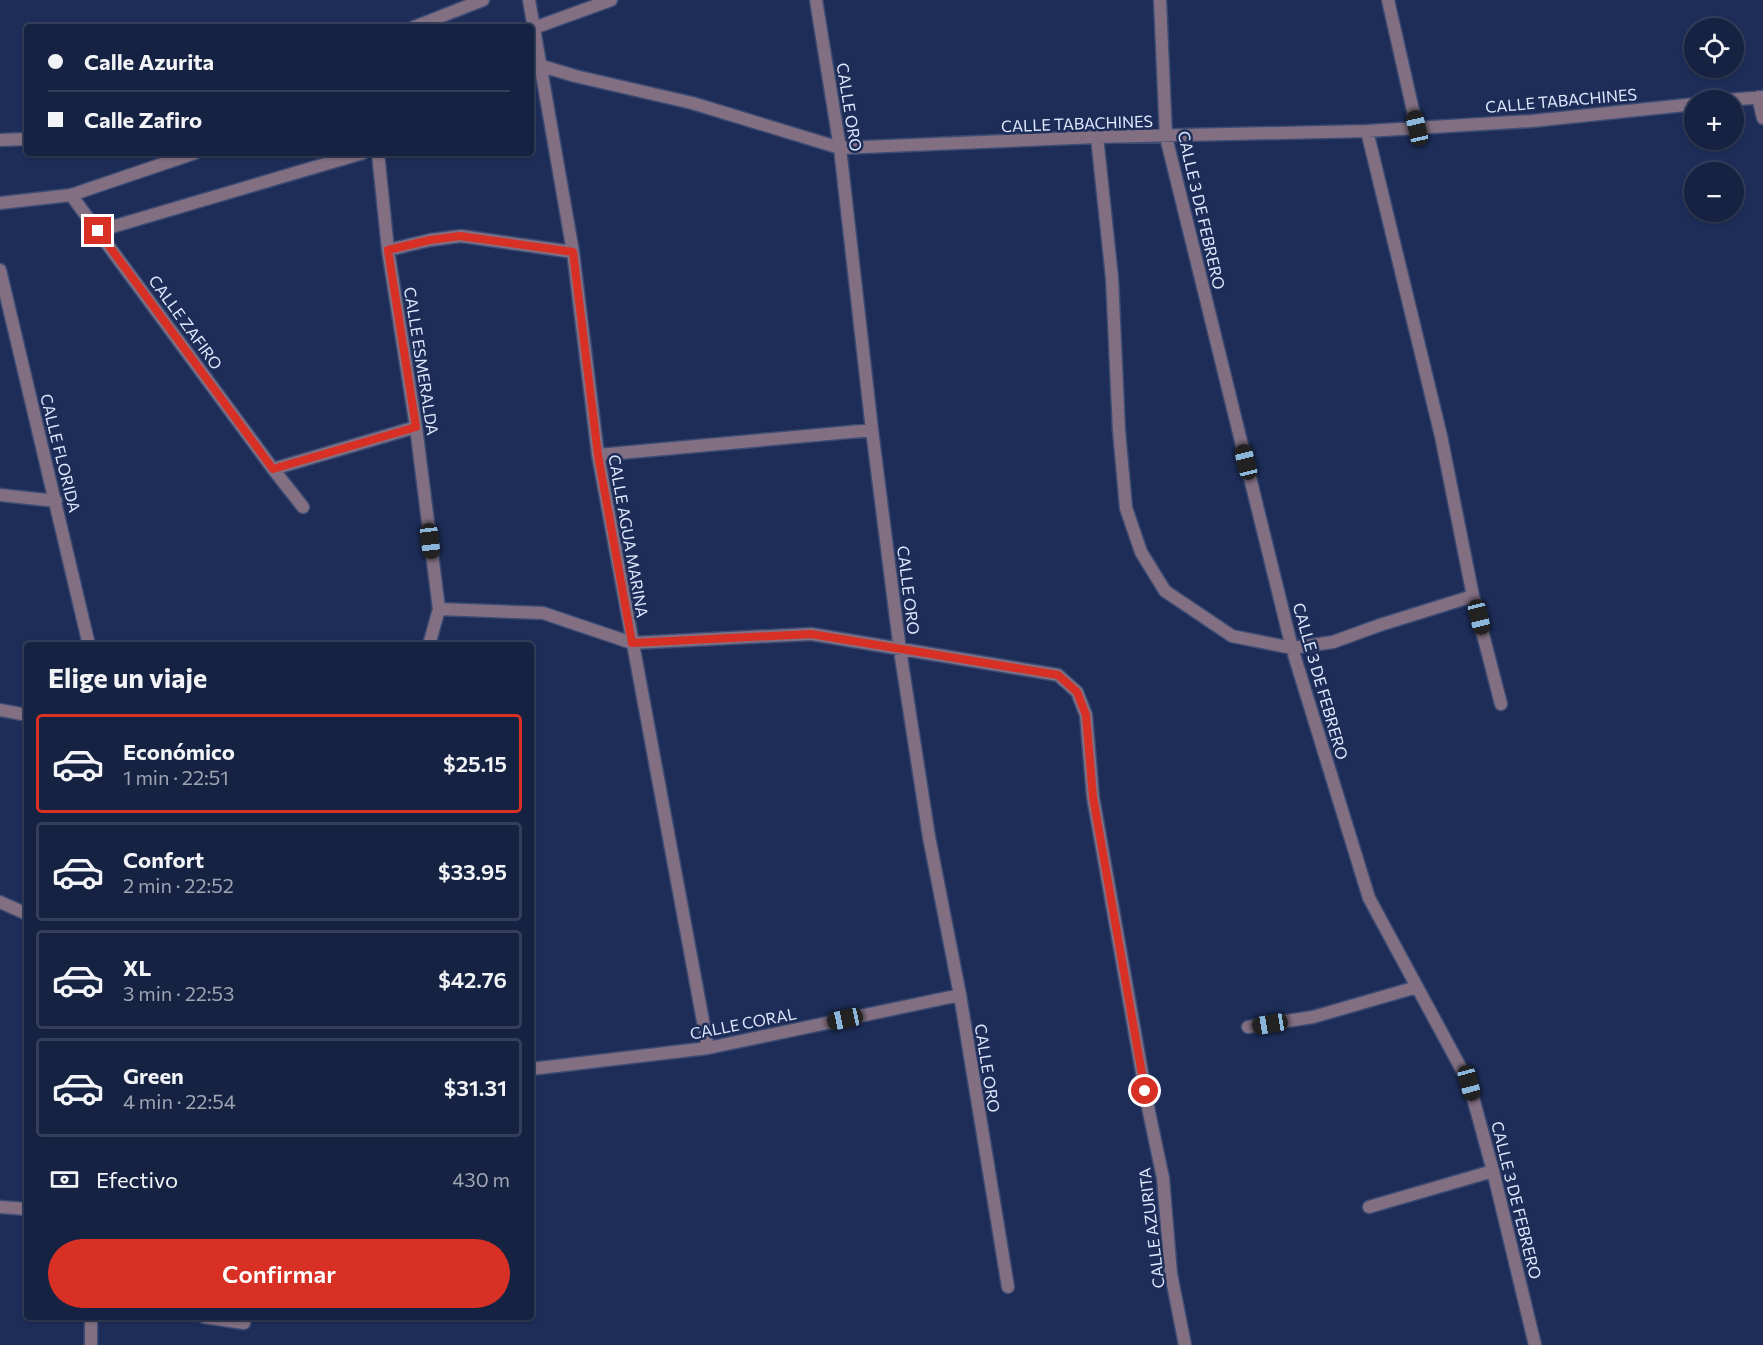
<!DOCTYPE html>
<html lang="es">
<meta charset="utf-8">
<style>
body{margin:0;font-family:Commissioner,sans-serif;background:#232f4d;color:#f1f3f6;height:100vh;display:flex;flex-direction:column;font-size:22px;white-space:nowrap}
*{box-sizing:border-box;margin:0}
p{font-size:20px;color:#9ea4b2}
.icon{flex:none;width:33px;height:33px;fill:none;stroke:currentColor;stroke-width:2;stroke-linecap:round;stroke-linejoin:round}
.map{position:relative;flex:1;overflow:hidden}
.sheet{position:absolute;left:24px;top:642px;width:510px;height:678px;display:flex;flex-direction:column;background:#162242;border-radius:6px;box-shadow:0 2px 4px #0004,0 0 0 2px #353f5b}
.sheet>*{flex:none}
.hud{position:absolute;left:24px;top:24px;width:510px;height:132px;border-radius:6px;box-shadow:0 2px 4px #0004,0 0 0 2px #353f5b;display:grid;align-content:center;height:132px;padding:0 24px;background:#162242}
.buttons{position:absolute;left:1684px;top:18px;display:grid;gap:12px}
.buttons a{display:grid;place-items:center;width:60px;height:60px;border-radius:50%;background:#162242;box-shadow:0 2px 4px #0004,0 0 0 2px #353f5b;font-size:30px}
.end{position:absolute;width:27px;height:27px;margin:-14px;border:8px solid #d93025;background:#fff;box-shadow:0 0 0 3px #fff}
.from{border-radius:50%}
.car{position:absolute;width:18px;height:36px;margin:-18px -9px;border-radius:8px;box-shadow:0 0 4px 2px #0007;background:linear-gradient(#222 24%,#8ab4d8 0 40%,#222 0 76%,#8ab4d8 0 86%,#222 0)}
.hud b{display:flex;align-items:center;gap:21px;height:57px;font-size:22px}
.hud b+b{border-top:2px solid #353f5b}
.hud i{width:15px;height:15px;background:#f1f3f6}
ul{padding:0;list-style:none}
li{display:flex;align-items:center;gap:18px;height:99px;margin:0 12px 9px;padding:0 12px;border:3px solid #353f5b;border-radius:6px}
li div{flex:1}
li b{display:block;font-size:22px}
li em{font-style:normal;font-weight:600}
li.selected{border-color:#d93025}
li>.icon{width:54px;height:54px;stroke-width:1.5}
h2{padding:0 24px;font-size:27px;line-height:72px}
.pay{display:flex;align-items:center;gap:15px;height:66px;padding:0 24px;font-size:22px}
.pay p{margin-inline-start:auto}
.primary-button{display:flex;gap:12px;margin-top:auto;padding:12px 24px}
.primary-button a{flex:1;height:69px;border-radius:36px;background:#d93025;color:#fff;font-size:24px;font-weight:600;line-height:69px;text-align:center}
.map>svg:first-child{display:block}
.lines{fill:none;stroke-linecap:round;stroke-linejoin:round}
.minor-casing{stroke:#3c4b73;stroke-width:15}
.tertiary-casing{stroke:#3c4b73;stroke-width:15}
.minor{stroke:#826f82;stroke-width:12}
.tertiary{stroke:#826f82;stroke-width:12}
.route{stroke:#d93025;stroke-width:8}
.labels{text-anchor:middle;dominant-baseline:central;stroke-width:5;stroke-linejoin:round;paint-order:stroke}
.street-label{font-size:16px;fill:#dee8fe;stroke:#1d2d58}
</style>
<div class="map">
<svg width="1763" height="1345" viewBox="0 0 1763 1345">
<rect width="100%" height="100%" fill="#1d2d58"/>
<g class="lines">
<defs>
<path id="minor" d="M529 0 573 252 598 455 708 1048
M816 0 840 148 872 430 900 650 929 837 960 995 1008 1287
M1160 0 1166 137 1292 648 1369 898 1469 1083 1493 1171 1535 1345
M1388 0 1417 128
M542 66 575 76 692 103 840 148 1097 137 1367 131 1532 121 1695 104
M1758 97 1763 118
M1729 100 1763 97
M1367 131 1441 436 1473 596 1501 704
M1097 137 1112 278 1119 431 1126 508 1141 552 1165 591 1232 636 1292 648 1333 642 1380 625 1473 596
M378 153 388 250 416 427 439 609 429 645
M71 195 273 469 303 507
M98 231 363 153
M388 250 430 240 461 236 573 252
M0 270 89 645
M598 455 872 430
M273 469 416 427
M0 495 56 501
M439 609 543 613 632 643 811 634 1058 675 1077 692 1086 715 1093 797 1149 1112 1163 1178 1171 1274 1185 1345
M0 710 27 715
M0 902 27 914
M1248 1027 1313 1017 1417 987
M531 1069 708 1048 960 995
M0 1207 27 1209
M1369 1207 1493 1171
M204 1317 244 1323
M91 1345V1317"/>
<path id="tertiary" d="M414 27 483 0
M531 29 611 0
M0 140 27 139
M0 203 71 195 195 153"/>
</defs>
<use href="#minor" class="minor-casing"/>
<use href="#tertiary" class="tertiary-casing"/>
<use href="#minor" class="minor"/>
<use href="#tertiary" class="tertiary"/>
</g>
<g class="lines">
<path class="route" d="M98 231 273 469 416 427 388 250 430 240 460 236 573 252 598 455 632 643 811 634 1058 675 1077 692 1086 715 1093 797 1145 1091"/>
</g>
<g class="labels">
<g class="street-label">
<text transform="translate(1561 100) rotate(-5)">CALLE TABACHINES</text>
<text transform="translate(850 107) rotate(81)">CALLE ORO</text>
<text transform="translate(1077 123) rotate(-2)">CALLE TABACHINES</text>
<text transform="translate(1202 210) rotate(77)">CALLE 3 DE FEBRERO</text>
<text transform="translate(186 322) rotate(54)">CALLE ZAFIRO</text>
<text transform="translate(422 361) rotate(81)">CALLE ESMERALDA</text>
<text transform="translate(61 453) rotate(76)">CALLE FLORIDA</text>
<text transform="translate(629 536) rotate(80)">CALLE AGUA MARINA</text>
<text transform="translate(909 590) rotate(83)">CALLE ORO</text>
<text transform="translate(1321 681) rotate(74)">CALLE 3 DE FEBRERO</text>
<text transform="translate(743 1023) rotate(-11)">CALLE CORAL</text>
<text transform="translate(988 1068) rotate(81)">CALLE ORO</text>
<text transform="translate(1517 1200) rotate(76)">CALLE 3 DE FEBRERO</text>
<text transform="translate(1151 1228) rotate(-97)">CALLE AZURITA</text>
</g>
</g>
</svg>
<div class="buttons">
<a><svg class="icon" aria-label="locate" viewBox="0 0 24 24"><circle cx="12" cy="12" r="6"/><path d="M12 2v4M12 18v4M2 12h4M18 12h4"/></svg></a>
<a>+</a>
<a>−</a>
</div>
<i class="end from" style="left:1145px;top:1091px"></i>
<i class="end" style="left:98px;top:231px"></i>
<i class="car" style="left:1417px;top:128px;rotate:347deg"></i>
<i class="car" style="left:1246px;top:462px;rotate:346deg"></i>
<i class="car" style="left:430px;top:541px;rotate:173deg"></i>
<i class="car" style="left:1479px;top:617px;rotate:166deg"></i>
<i class="car" style="left:845px;top:1019px;rotate:258deg"></i>
<i class="car" style="left:1270px;top:1024px;rotate:261deg"></i>
<i class="car" style="left:1469px;top:1083px;rotate:165deg"></i>
<div class="hud">
<b><i class="from"></i>Calle Azurita</b>
<b><i></i>Calle Zafiro</b>
</div>
<section class="sheet">
<h2>Elige un viaje</h2>
<ul>
<li class="selected"><svg class="icon" aria-label="car" viewBox="0 0 24 24"><path d="M5 17H2v-5l4-1 3-4h7l3 4 3 1v5h-3M9 17h6M6 11h13"/><circle cx="7" cy="17" r="2"/><circle cx="17" cy="17" r="2"/></svg><div><b>Económico</b><p>1 min · 22:51</p></div><em>$25.15</em></li>
<li><svg class="icon" aria-label="car" viewBox="0 0 24 24"><path d="M5 17H2v-5l4-1 3-4h7l3 4 3 1v5h-3M9 17h6M6 11h13"/><circle cx="7" cy="17" r="2"/><circle cx="17" cy="17" r="2"/></svg><div><b>Confort</b><p>2 min · 22:52</p></div><em>$33.95</em></li>
<li><svg class="icon" aria-label="car" viewBox="0 0 24 24"><path d="M5 17H2v-5l4-1 3-4h7l3 4 3 1v5h-3M9 17h6M6 11h13"/><circle cx="7" cy="17" r="2"/><circle cx="17" cy="17" r="2"/></svg><div><b>XL</b><p>3 min · 22:53</p></div><em>$42.76</em></li>
<li><svg class="icon" aria-label="car" viewBox="0 0 24 24"><path d="M5 17H2v-5l4-1 3-4h7l3 4 3 1v5h-3M9 17h6M6 11h13"/><circle cx="7" cy="17" r="2"/><circle cx="17" cy="17" r="2"/></svg><div><b>Green</b><p>4 min · 22:54</p></div><em>$31.31</em></li>
</ul>
<div class="pay"><svg class="icon" aria-label="cash" viewBox="0 0 24 24"><path d="M3 7h18v10H3z"/><circle cx="12" cy="12" r="2"/></svg>Efectivo<p>430 m</p></div>
<div class="primary-button"><a>Confirmar</a></div>
</section>
</div>
